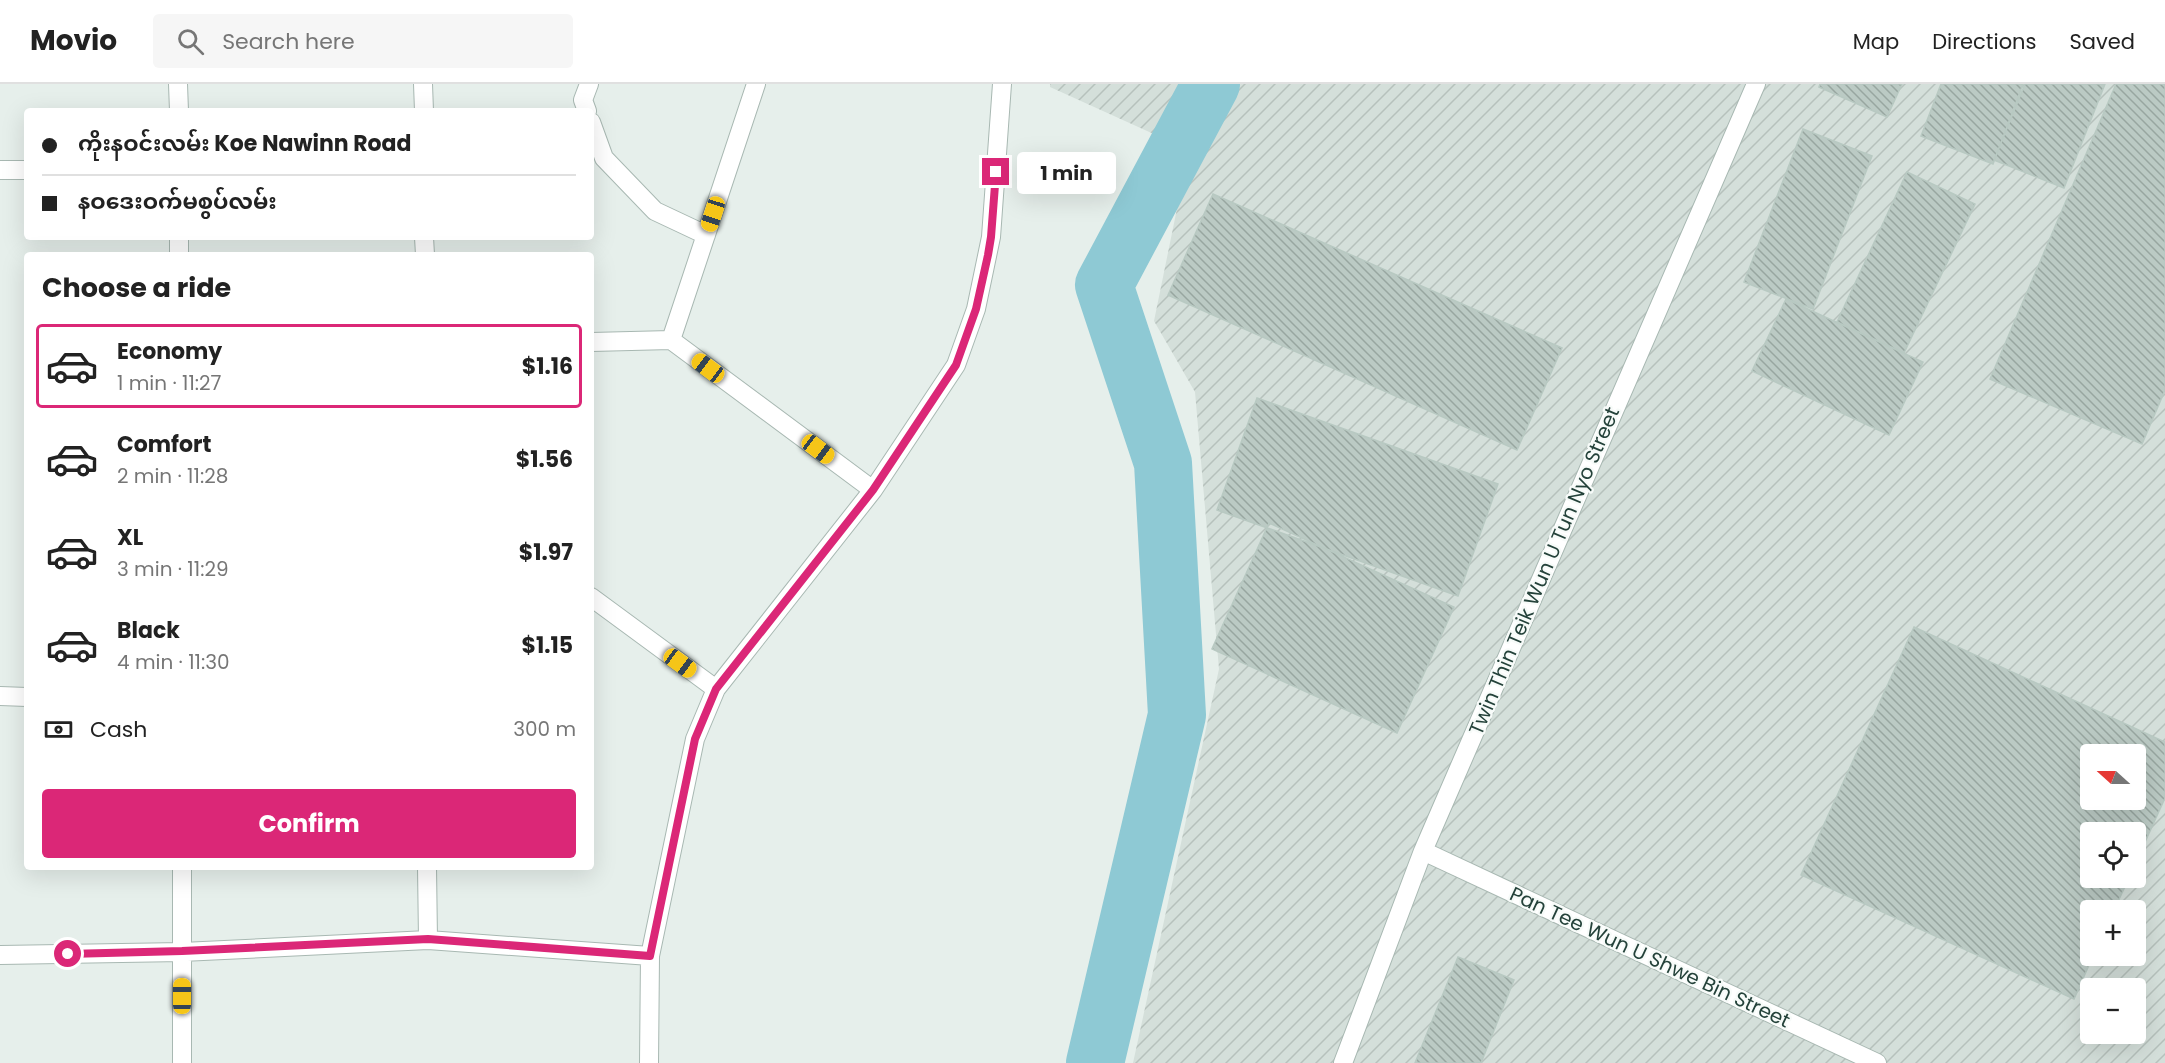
<!DOCTYPE html>
<meta charset="utf-8">
<style>
body{margin:0;font-family:Poppins,"Noto Sans Myanmar",sans-serif;background:#f6f6f6;color:#222;height:100vh;display:flex;flex-direction:column;font-size:22px;white-space:nowrap}
*{box-sizing:border-box;margin:0}
p{font-size:20px;color:#767676}
.icon{flex:none;width:33px;height:33px;fill:none;stroke:currentColor;stroke-width:2;stroke-linecap:round;stroke-linejoin:round}
.map{position:relative;flex:1;overflow:hidden}
.sheet{position:absolute;left:24px;top:168px;width:570px;height:618px;display:flex;flex-direction:column;background:#fff;border-radius:6px;box-shadow:0 6px 24px #0002}
.sheet>*{flex:none}
.top-card{position:absolute;left:24px;top:24px;width:570px;height:132px;border-radius:6px;box-shadow:0 6px 24px #0002;display:grid;align-content:center;height:132px;padding:0 18px;background:#fff}
.needle{width:39px;rotate:291deg}
.controls{position:absolute;left:2080px;top:660px;display:grid;gap:12px}
.controls a{display:grid;place-items:center;width:66px;height:66px;border-radius:6px;background:#fff;box-shadow:0 6px 24px #0002;font-size:30px}
.end{position:absolute;width:27px;height:27px;margin:-14px;border:8px solid #db2777;background:#fff;box-shadow:0 0 0 3px #fff}
.from{border-radius:50%}
.bubble{position:absolute;height:42px;border-radius:6px;background:#fff;box-shadow:0 6px 24px #0002;font-size:20px;font-weight:700;line-height:42px;text-align:center}
.car{position:absolute;width:18px;height:36px;margin:-18px -9px;border-radius:8px;box-shadow:0 0 4px 2px #0007;background:linear-gradient(#f5c518 24%,#345 0 40%,#f5c518 0 76%,#345 0 86%,#f5c518 0)}
.top-card b{display:flex;align-items:center;gap:21px;height:57px;font-size:22px}
.top-card b+b{border-top:2px solid #e0e0e0}
.top-card i{width:15px;height:15px;background:#222}
ul{padding:0;list-style:none}
li{display:flex;align-items:center;gap:18px;height:84px;margin:0 12px 9px;padding:0 6px;border:3px solid transparent;border-radius:6px}
li div{flex:1}
li b{display:block;font-size:22px}
li em{font-style:normal;font-weight:700}
li.selected{border-color:#db2777}
li>.icon{width:54px;height:54px;stroke-width:1.5}
h2{padding:0 18px;font-size:27px;line-height:72px}
.pay{display:flex;align-items:center;gap:15px;height:66px;padding:0 18px;font-size:22px}
.pay p{margin-inline-start:auto}
.button{display:flex;gap:12px;margin-top:auto;padding:12px 18px}
.button a{flex:1;height:69px;border-radius:6px;background:#db2777;color:#fff;font-size:24px;font-weight:700;line-height:69px;text-align:center}
header{display:flex;align-items:center;gap:36px;box-sizing:border-box;height:84px;padding:0 30px;background:#fff;border-bottom:2px solid #e0e0e0}
header strong{font-size:28px}
nav{display:flex;gap:33px;margin-inline-start:auto;font-size:21px}
.search{width:420px;height:54px;background:#f6f6f6;display:flex;align-items:center;gap:15px;box-sizing:border-box;padding:0 21px;border-radius:6px;color:#767676;font-size:22px}
.map>svg:first-child{display:block}
.industrial{fill:url(#industrial-furrows);fill-rule:evenodd}
.lines{fill:none;stroke-linecap:round;stroke-linejoin:round}
.river{stroke:#8ec9d4;stroke-width:58}
.building{fill:url(#building-back-hatch);stroke:#b8c9c2;stroke-width:1.5;fill-rule:evenodd}
.minor-casing{stroke:#a8b8b2;stroke-width:20}
.minor{stroke:#fff;stroke-width:18}
.route{stroke:#db2777;stroke-width:8}
.labels{text-anchor:middle;dominant-baseline:central;stroke-width:4.5;stroke-linejoin:round;paint-order:stroke}
.street-label{font-size:20px;fill:#24423a;stroke:#f7fbf9}
</style>
<header>
<strong>Movio</strong>
<div class="search"><svg class="icon" aria-label="search" viewBox="0 0 24 24"><circle cx="10" cy="10" r="6"/><path d="M15 15l6 6"/></svg>Search here</div>
<nav><a>Map</a><a>Directions</a><a>Saved</a></nav>
</header>
<div class="map">
<svg width="2165" height="979" viewBox="0 0 2165 979">
<defs>
<pattern id="industrial-furrows" width="10" height="10" patternUnits="userSpaceOnUse" patternTransform="scale(1.5)"><rect width="10" height="10" fill="#d4dfda"/><path d="M-1 1l2-2M0 10L10 0M9 11l2-2" fill="none" stroke="#b6c1bc"/></pattern>
<pattern id="building-back-hatch" width="6" height="6" patternUnits="userSpaceOnUse" patternTransform="scale(1.5)"><rect width="6" height="6" fill="#bbcac4"/><path d="M-1 5l2 2M0 0l6 6M5-1l2 2" fill="none" stroke="#98a6a0"/></pattern>
</defs>
<rect width="100%" height="100%" fill="#e6efeb"/>
<path class="industrial" d="M1050 0H2165V979H1133L1219 585 1195 308 1154 237 1189 66 1050 3ZM2091 670H2136V716H2091ZM2091 748H2136V794H2091ZM2091 826H2136V872H2091ZM2091 904H2136V950H2091Z"/>
<g class="lines">
<path class="river" d="M1095 979 1177 631 1163 379 1104 201 1211 0"/>
</g>
<path class="building" d="M1820 0H1902L1887 33 1819 3Z
M1941 0H2023L1993 80 1921 52Z
M2025 0H2105L2064 104 1994 76Z
M2116 0H2165V306L2142 360 1990 295Z
M1803 45 1872 72 1813 225 1744 198Z
M1907 88 1975 120 1904 269 1837 238Z
M1213 110 1562 264 1517 366 1168 211Z
M1786 215 1923 278 1889 351 1752 287Z
M1257 314 1498 400 1458 512 1217 426Z
M1269 439 1454 523 1397 649 1212 565Z
M1914 543 2165 658V714L2136 778V748H2091V794H2129L2114 826H2091V872H2093L2074 915 1801 791ZM2091 670H2136V716H2091Z
M1458 873 1514 896 1481 979H1415Z"/>
<g class="lines">
<defs>
<path id="minor" d="M178 0 179 27
M423 0 424 27
M587 27 583 16 589 0
M591 38 604 74 655 127 706 151
M0 86H27
M424 153 425 171
M179 171V153
M671 256 756 0
M591 258 671 256 873 406
M591 513 716 605
M0 612 27 613
M1423 767 1877 979
M182 783V979
M427 783 428 856
M0 871 182 868 428 856 650 872
M649 979 650 872 695 655 716 605 873 406 956 281 976 225 991 153 1002 0
M1343 979 1423 767 1756 0"/>
</defs>
<use href="#minor" class="minor-casing"/>
<use href="#minor" class="minor"/>
</g>
<g class="lines">
<path class="route" d="M68 870 182 867 428 855 650 872 695 655 716 605 873 406 956 281 976 225 988 171 991 153 996 88"/>
</g>
<g class="labels">
<g class="street-label">
<text transform="translate(1544 487) rotate(-67)">Twin Thin Teik Wun U Tun Nyo Street</text>
<text transform="translate(1650 873) rotate(25)">Pan Tee Wun U Shwe Bin Street</text>
</g>
</g>
</svg>
<div class="controls">
<a><svg class="needle" viewBox="-14 -14 28 28"><path d="M0-13l5 13h-10z" fill="#e53935"/><path d="M0 13l5-13h-10z" fill="#767676"/></svg></a>
<a><svg class="icon" aria-label="locate" viewBox="0 0 24 24"><circle cx="12" cy="12" r="6"/><path d="M12 2v4M12 18v4M2 12h4M18 12h4"/></svg></a>
<a>+</a>
<a>−</a>
</div>
<i class="end from" style="left:68px;top:870px"></i>
<i class="end" style="left:996px;top:88px"></i>
<div class="bubble" style="left:1017px;top:68px;width:99px">1 min</div>
<i class="car" style="left:713px;top:130px;rotate:198deg"></i>
<i class="car" style="left:708px;top:284px;rotate:307deg"></i>
<i class="car" style="left:818px;top:365px;rotate:127deg"></i>
<i class="car" style="left:680px;top:579px;rotate:126deg"></i>
<i class="car" style="left:182px;top:912px;rotate:0deg"></i>
<div class="top-card">
<b><i class="from"></i>ကိုးနဝင်းလမ်း Koe Nawinn Road</b>
<b><i></i>နဝဒေးဝက်မစွပ်လမ်း</b>
</div>
<section class="sheet">
<h2>Choose a ride</h2>
<ul>
<li class="selected"><svg class="icon" aria-label="car" viewBox="0 0 24 24"><path d="M5 17H2v-5l4-1 3-4h7l3 4 3 1v5h-3M9 17h6M6 11h13"/><circle cx="7" cy="17" r="2"/><circle cx="17" cy="17" r="2"/></svg><div><b>Economy</b><p>1 min · 11:27</p></div><em>$1.16</em></li>
<li><svg class="icon" aria-label="car" viewBox="0 0 24 24"><path d="M5 17H2v-5l4-1 3-4h7l3 4 3 1v5h-3M9 17h6M6 11h13"/><circle cx="7" cy="17" r="2"/><circle cx="17" cy="17" r="2"/></svg><div><b>Comfort</b><p>2 min · 11:28</p></div><em>$1.56</em></li>
<li><svg class="icon" aria-label="car" viewBox="0 0 24 24"><path d="M5 17H2v-5l4-1 3-4h7l3 4 3 1v5h-3M9 17h6M6 11h13"/><circle cx="7" cy="17" r="2"/><circle cx="17" cy="17" r="2"/></svg><div><b>XL</b><p>3 min · 11:29</p></div><em>$1.97</em></li>
<li><svg class="icon" aria-label="car" viewBox="0 0 24 24"><path d="M5 17H2v-5l4-1 3-4h7l3 4 3 1v5h-3M9 17h6M6 11h13"/><circle cx="7" cy="17" r="2"/><circle cx="17" cy="17" r="2"/></svg><div><b>Black</b><p>4 min · 11:30</p></div><em>$1.15</em></li>
</ul>
<div class="pay"><svg class="icon" aria-label="cash" viewBox="0 0 24 24"><path d="M3 7h18v10H3z"/><circle cx="12" cy="12" r="2"/></svg>Cash<p>300 m</p></div>
<div class="button"><a>Confirm</a></div>
</section>
</div>
